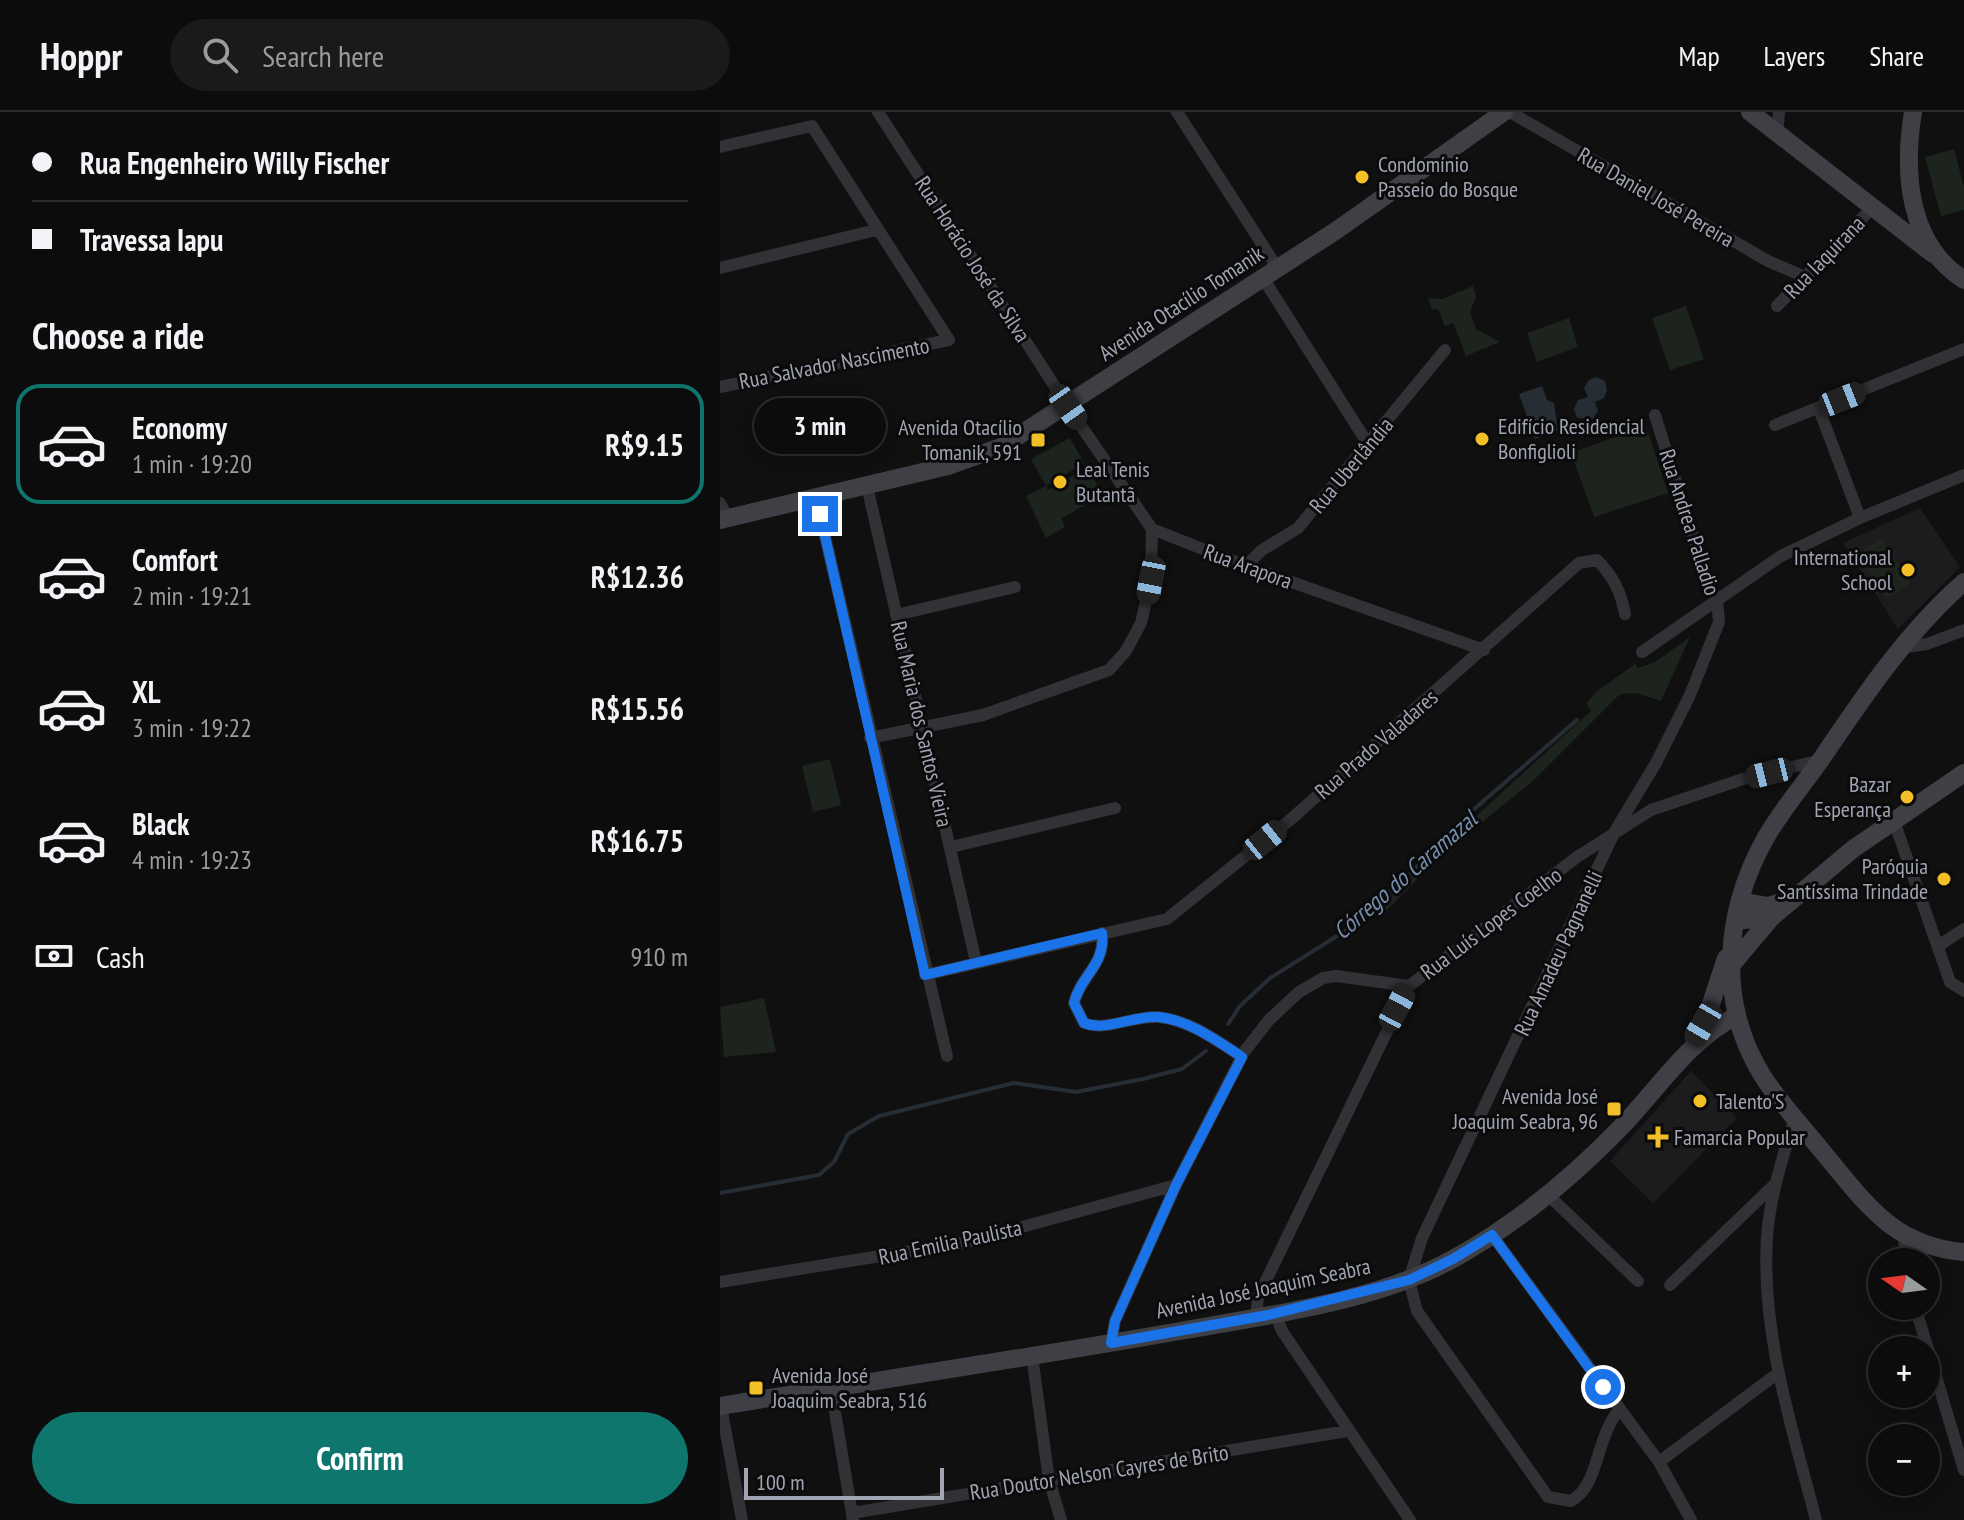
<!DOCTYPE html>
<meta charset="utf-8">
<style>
body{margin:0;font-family:"PT Sans Narrow",sans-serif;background:#1a1a1b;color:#f1f3f6;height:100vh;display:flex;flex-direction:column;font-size:30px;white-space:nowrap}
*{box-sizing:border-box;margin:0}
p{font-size:26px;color:#9a9b9d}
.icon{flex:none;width:44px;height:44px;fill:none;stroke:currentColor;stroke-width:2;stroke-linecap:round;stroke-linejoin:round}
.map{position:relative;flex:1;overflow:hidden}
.details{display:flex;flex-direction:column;background:#0c0c0d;width:720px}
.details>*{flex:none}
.top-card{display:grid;align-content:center;height:176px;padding:0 32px;background:#0c0c0d}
.needle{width:52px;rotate:284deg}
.buttons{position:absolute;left:1148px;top:1136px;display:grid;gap:16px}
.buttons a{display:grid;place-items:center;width:72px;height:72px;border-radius:50%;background:#0c0c0d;box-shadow:0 4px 20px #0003,0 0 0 2px #2c2c2e;font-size:40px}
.scale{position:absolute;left:24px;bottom:20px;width:200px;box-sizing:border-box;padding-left:8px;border:4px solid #a1a4b2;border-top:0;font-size:22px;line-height:28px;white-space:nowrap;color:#a1a4b2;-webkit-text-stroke:6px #0b0b0c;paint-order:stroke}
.end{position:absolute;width:36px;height:36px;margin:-18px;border:10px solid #1a73e8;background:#fff;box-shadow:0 0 0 4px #fff}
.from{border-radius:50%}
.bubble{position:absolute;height:56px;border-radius:28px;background:#0c0c0d;box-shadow:0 4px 20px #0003,0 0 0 2px #2c2c2e;font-size:26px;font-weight:700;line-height:56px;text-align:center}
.car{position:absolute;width:24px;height:48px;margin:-24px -12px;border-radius:10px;box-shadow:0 0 6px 2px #0007;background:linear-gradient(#222 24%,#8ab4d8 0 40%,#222 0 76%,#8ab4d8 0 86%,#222 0)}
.top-card b{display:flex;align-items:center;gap:28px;height:76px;font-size:30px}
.top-card b+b{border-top:2px solid #2c2c2e}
.top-card i{width:20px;height:20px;background:#f1f3f6}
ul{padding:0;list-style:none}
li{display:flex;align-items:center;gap:24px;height:120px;margin:0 16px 12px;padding:0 16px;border:4px solid transparent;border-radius:24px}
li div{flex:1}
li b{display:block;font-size:30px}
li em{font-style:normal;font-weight:700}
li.on{border-color:#0f766e}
li>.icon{width:72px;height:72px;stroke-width:1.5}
h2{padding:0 32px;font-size:36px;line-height:96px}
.pay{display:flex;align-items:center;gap:20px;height:88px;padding:0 32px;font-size:30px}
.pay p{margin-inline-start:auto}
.cta{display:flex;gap:16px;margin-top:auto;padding:16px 32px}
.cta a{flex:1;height:92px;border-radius:48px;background:#0f766e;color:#fff;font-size:32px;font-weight:700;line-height:92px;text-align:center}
header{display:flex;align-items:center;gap:48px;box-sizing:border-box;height:112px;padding:0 40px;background:#0c0c0d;border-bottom:2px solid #2c2c2e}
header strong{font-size:38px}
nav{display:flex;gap:44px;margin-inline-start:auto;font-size:28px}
.search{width:560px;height:72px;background:#1a1a1b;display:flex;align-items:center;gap:20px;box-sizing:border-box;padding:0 28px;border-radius:44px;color:#9a9b9d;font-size:30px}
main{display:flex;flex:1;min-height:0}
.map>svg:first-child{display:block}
.built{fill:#1c1c1e}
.green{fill:#1c241d}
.water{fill:#262d34}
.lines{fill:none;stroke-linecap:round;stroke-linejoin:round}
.stream{stroke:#262d34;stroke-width:4}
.street{stroke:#313136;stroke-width:12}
.secondary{stroke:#3f4046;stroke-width:18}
.route{stroke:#1a73e8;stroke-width:10}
.poi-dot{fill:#f2c026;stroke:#0b0b0c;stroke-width:3}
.labels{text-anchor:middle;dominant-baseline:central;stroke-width:6;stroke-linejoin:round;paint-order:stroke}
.poi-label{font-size:22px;fill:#a1a4b2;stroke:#0b0b0c;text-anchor:start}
.street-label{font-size:22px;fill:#a1a4b2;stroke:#0b0b0c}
.water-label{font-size:24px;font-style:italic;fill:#768fae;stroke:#0b0b0c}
</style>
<header>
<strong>Hoppr</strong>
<div class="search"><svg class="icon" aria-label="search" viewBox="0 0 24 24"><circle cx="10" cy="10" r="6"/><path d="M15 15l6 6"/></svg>Search here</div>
<nav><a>Map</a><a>Layers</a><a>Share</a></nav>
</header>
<main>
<section class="details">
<div class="top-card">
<b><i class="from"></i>Rua Engenheiro Willy Fischer</b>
<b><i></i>Travessa Iapu</b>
</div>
<h2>Choose a ride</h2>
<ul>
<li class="on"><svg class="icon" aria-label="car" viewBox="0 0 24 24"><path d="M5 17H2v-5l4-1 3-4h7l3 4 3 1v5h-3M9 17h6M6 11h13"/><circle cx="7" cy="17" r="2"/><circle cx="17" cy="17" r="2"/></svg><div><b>Economy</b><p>1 min · 19:20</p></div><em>R$9.15</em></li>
<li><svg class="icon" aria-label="car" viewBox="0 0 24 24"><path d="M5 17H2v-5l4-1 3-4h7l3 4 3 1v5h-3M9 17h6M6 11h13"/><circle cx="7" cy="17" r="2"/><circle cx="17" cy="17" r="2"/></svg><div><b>Comfort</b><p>2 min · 19:21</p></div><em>R$12.36</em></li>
<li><svg class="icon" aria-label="car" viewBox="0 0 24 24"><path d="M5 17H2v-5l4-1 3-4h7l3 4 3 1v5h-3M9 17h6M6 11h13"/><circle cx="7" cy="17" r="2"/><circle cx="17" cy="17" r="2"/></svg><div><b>XL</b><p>3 min · 19:22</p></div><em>R$15.56</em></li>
<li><svg class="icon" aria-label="car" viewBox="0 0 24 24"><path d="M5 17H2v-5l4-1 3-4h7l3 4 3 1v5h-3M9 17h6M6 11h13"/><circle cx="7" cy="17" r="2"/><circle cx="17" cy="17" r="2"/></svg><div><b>Black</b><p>4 min · 19:23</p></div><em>R$16.75</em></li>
</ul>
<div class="pay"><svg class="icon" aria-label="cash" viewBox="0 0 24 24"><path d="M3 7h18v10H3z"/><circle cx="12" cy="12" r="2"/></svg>Cash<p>910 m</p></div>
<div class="cta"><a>Confirm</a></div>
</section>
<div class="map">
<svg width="1244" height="1408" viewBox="0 0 1244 1408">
<rect width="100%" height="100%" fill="#101011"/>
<path class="built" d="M1200 396 1240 455 1178 517 1123 431Z
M971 959 1017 1006 933 1091 890 1049Z"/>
<path class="green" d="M1234 37 1244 75V98L1221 104 1205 45Z
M753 174 756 185 750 200 756 217 780 230 746 244 733 211 725 214 718 197 712 198 708 186 722 187Z
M966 194 984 247 950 258 932 206Z
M849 206 858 235 817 250 807 221Z
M926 314 948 381 874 405 851 341Z
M350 326 364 351 326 374 311 347Z
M367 356 383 382 342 406 340 402 345 415 326 426 306 384 326 374 328 378Z
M1162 426 1190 472 1167 487 1138 441Z
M970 525 941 589 916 581 900 582 812 670 721 743 661 804 660 803 663 801 658 794 871 599 866 592 876 580 915 552 918 556 935 550Z
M110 647 121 693 93 700 82 654Z
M44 886 56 940 4 945 0 895Z"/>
<path class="water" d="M876 265 885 269 887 278 884 286 875 290 878 299 873 307 857 306 854 297 858 288 868 285 864 276 869 268Z
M822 274 827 288 834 291 838 319 815 327 799 282Z"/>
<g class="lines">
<path class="stream" d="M508 912 520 894 550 866 625 819 692 760 737 712 857 608
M0 1081 99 1063 114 1050 128 1022 159 1004 294 971 356 980 423 967 462 957 486 939"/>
<path class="street" d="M158 0 348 295 432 417 526 454 764 538
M457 0 558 157
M790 0 1048 149 1085 165
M1057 24 1059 0
M0 35 92 14 229 228 0 275
M0 156 156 118
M543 166 648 332
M1057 194 1152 96
M1099 297 1140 406
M1055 313 1244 237
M147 374 256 850
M96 386 227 944
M0 391 8 406
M526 454 542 438 578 416 725 238
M176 503 295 475
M1180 536 1207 532 1244 518
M922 540 1061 444 1140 406 1244 363
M150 626 263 603 389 558 406 539 421 511 431 468 432 417
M1174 709 1230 870 1244 879
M231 735 395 696
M382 821C386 853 360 864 354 891L364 911C387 920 414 903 438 905 469 908 496 928 522 945
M1218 834 1244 817
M205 863 447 807 570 708 859 451 877 448C893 464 901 480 905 502
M1075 1005C1063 1044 1050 1084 1047 1125 1041 1221 1072 1316 1096 1408
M826 1081 918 1169
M772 1123 939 1350 971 1408
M1184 1125 1186 1150
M0 1170 247 1130 456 1073
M950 1173 1055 1072
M1195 1194 1244 1358
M555 1201 562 1219 690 1408
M536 1205 538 1185 689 874 857 745 931 698 1023 667 1101 648
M391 1231 395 1209 456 1073 524 940 549 908 579 880 603 866 616 864 689 874
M312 1244 329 1368 341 1408
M111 1276 133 1408
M1 1294 22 1408
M900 1297C875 1325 880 1373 851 1389L828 1385 697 1199 689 1168 702 1126 895 719 936 651 970 583 999 510 997 487 988 472 935 303
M939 1350 1058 1261
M132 1401 627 1319"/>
<path class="secondary" d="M1030 0 1213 142
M1193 0C1183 61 1188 132 1244 168
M0 408 228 354 281 335 617 118 784 0
M1244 470C1188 519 1146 581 1104 643 1085 671 1062 697 1045 727 1004 801 997 890 1042 963 1059 990 1082 1014 1102 1039 1145 1090 1172 1134 1244 1140
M1020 789 1048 794 1068 788
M1016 809 1052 805 1133 737 1244 661
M1009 856 1052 805
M974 926 990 895 1006 846
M0 1294C153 1269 307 1246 460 1219 548 1203 655 1190 733 1147 795 1113 855 1063 904 1012 941 973 968 929 1016 904"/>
</g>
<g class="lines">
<path class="route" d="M100 402 205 863 382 821C386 853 360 864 354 891L364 911C387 920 414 903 438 905 469 908 496 928 522 945L456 1073 395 1209 391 1231 548 1203 689 1168 733 1147 772 1123 883 1275"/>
</g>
<g class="poi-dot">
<circle cx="642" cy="65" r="8"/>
<circle cx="762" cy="327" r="8"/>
<rect x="310" y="320" width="16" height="16" rx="4"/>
<circle cx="340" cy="370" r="8"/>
<circle cx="1188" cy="458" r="8"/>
<circle cx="1187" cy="685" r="8"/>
<circle cx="1224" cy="767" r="8"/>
<circle cx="980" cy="989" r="8"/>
<rect x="886" y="989" width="16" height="16" rx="4"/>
<path d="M934 1013h8v8h8v8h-8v8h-8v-8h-8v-8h8z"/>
<rect x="28" y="1268" width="16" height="16" rx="4"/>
</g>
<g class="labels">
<g class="poi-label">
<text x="658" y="52">Condomínio<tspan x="658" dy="25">Passeio do Bosque</tspan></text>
<text x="778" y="314">Edifício Residencial<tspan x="778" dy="25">Bonfiglioli</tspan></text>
<text x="302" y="315" text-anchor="end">Avenida Otacílio<tspan x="302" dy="25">Tomanik, 591</tspan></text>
<text x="356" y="357">Leal Tenis<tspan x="356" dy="25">Butantã</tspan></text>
<text x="1172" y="445" text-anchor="end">International<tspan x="1172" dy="25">School</tspan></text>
<text x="1171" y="672" text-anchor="end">Bazar<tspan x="1171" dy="25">Esperança</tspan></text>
<text x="1208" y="754" text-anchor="end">Paróquia<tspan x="1208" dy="25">Santíssima Trindade</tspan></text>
<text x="878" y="984" text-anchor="end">Avenida José<tspan x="878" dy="25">Joaquim Seabra, 96</tspan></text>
<text x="996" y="989">Talento'S</text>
<text x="954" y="1025">Famarcia Popular</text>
<text x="52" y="1263">Avenida José<tspan x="52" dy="25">Joaquim Seabra, 516</tspan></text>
</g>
<g class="street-label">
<text transform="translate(936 85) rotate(30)">Rua Daniel José Pereira</text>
<text transform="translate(1104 145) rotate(-46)">Rua Iaquirana</text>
<text transform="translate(253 147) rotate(57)">Rua Horácio José da Silva</text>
<text transform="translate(461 191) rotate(-33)">Avenida Otacílio Tomanik</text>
<text transform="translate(114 251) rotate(-11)">Rua Salvador Nascimento</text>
<text transform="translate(631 353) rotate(-50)">Rua Uberlândia</text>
<text transform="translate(970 410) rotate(72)">Rua Andrea Palladio</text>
<text transform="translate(528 454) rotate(20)">Rua Arapora</text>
<text transform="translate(202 612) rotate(77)">Rua Maria dos Santos Vieira</text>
<text transform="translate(656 632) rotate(-41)">Rua Prado Valadares</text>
<text transform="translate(771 811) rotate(-37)">Rua Luís Lopes Coelho</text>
<text transform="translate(838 841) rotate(-65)">Rua Amadeu Pagnanelli</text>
<text transform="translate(230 1130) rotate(-12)">Rua Emilia Paulista</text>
<text transform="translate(543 1176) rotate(-12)">Avenida José Joaquim Seabra</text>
<text transform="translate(379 1360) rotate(-9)">Rua Doutor Nelson Cayres de Brito</text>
</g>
<g class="water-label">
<text transform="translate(685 763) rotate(-41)">Córrego do Caramazal</text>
</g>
</g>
</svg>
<div class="buttons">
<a><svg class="needle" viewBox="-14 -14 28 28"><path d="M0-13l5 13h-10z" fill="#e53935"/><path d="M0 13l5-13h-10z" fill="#9a9b9d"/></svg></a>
<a>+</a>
<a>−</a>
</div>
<div class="scale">100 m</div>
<i class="end from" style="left:883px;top:1275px"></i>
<i class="end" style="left:100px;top:402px"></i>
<div class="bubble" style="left:34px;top:286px;width:132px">3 min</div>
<i class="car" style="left:1122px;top:287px;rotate:68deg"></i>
<i class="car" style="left:348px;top:295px;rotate:145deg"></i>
<i class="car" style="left:431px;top:468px;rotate:191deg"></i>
<i class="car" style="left:1049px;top:661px;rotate:256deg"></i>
<i class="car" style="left:545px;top:728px;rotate:51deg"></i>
<i class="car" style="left:677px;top:896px;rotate:28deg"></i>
<i class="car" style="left:983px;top:912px;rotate:210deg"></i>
</div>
</main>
